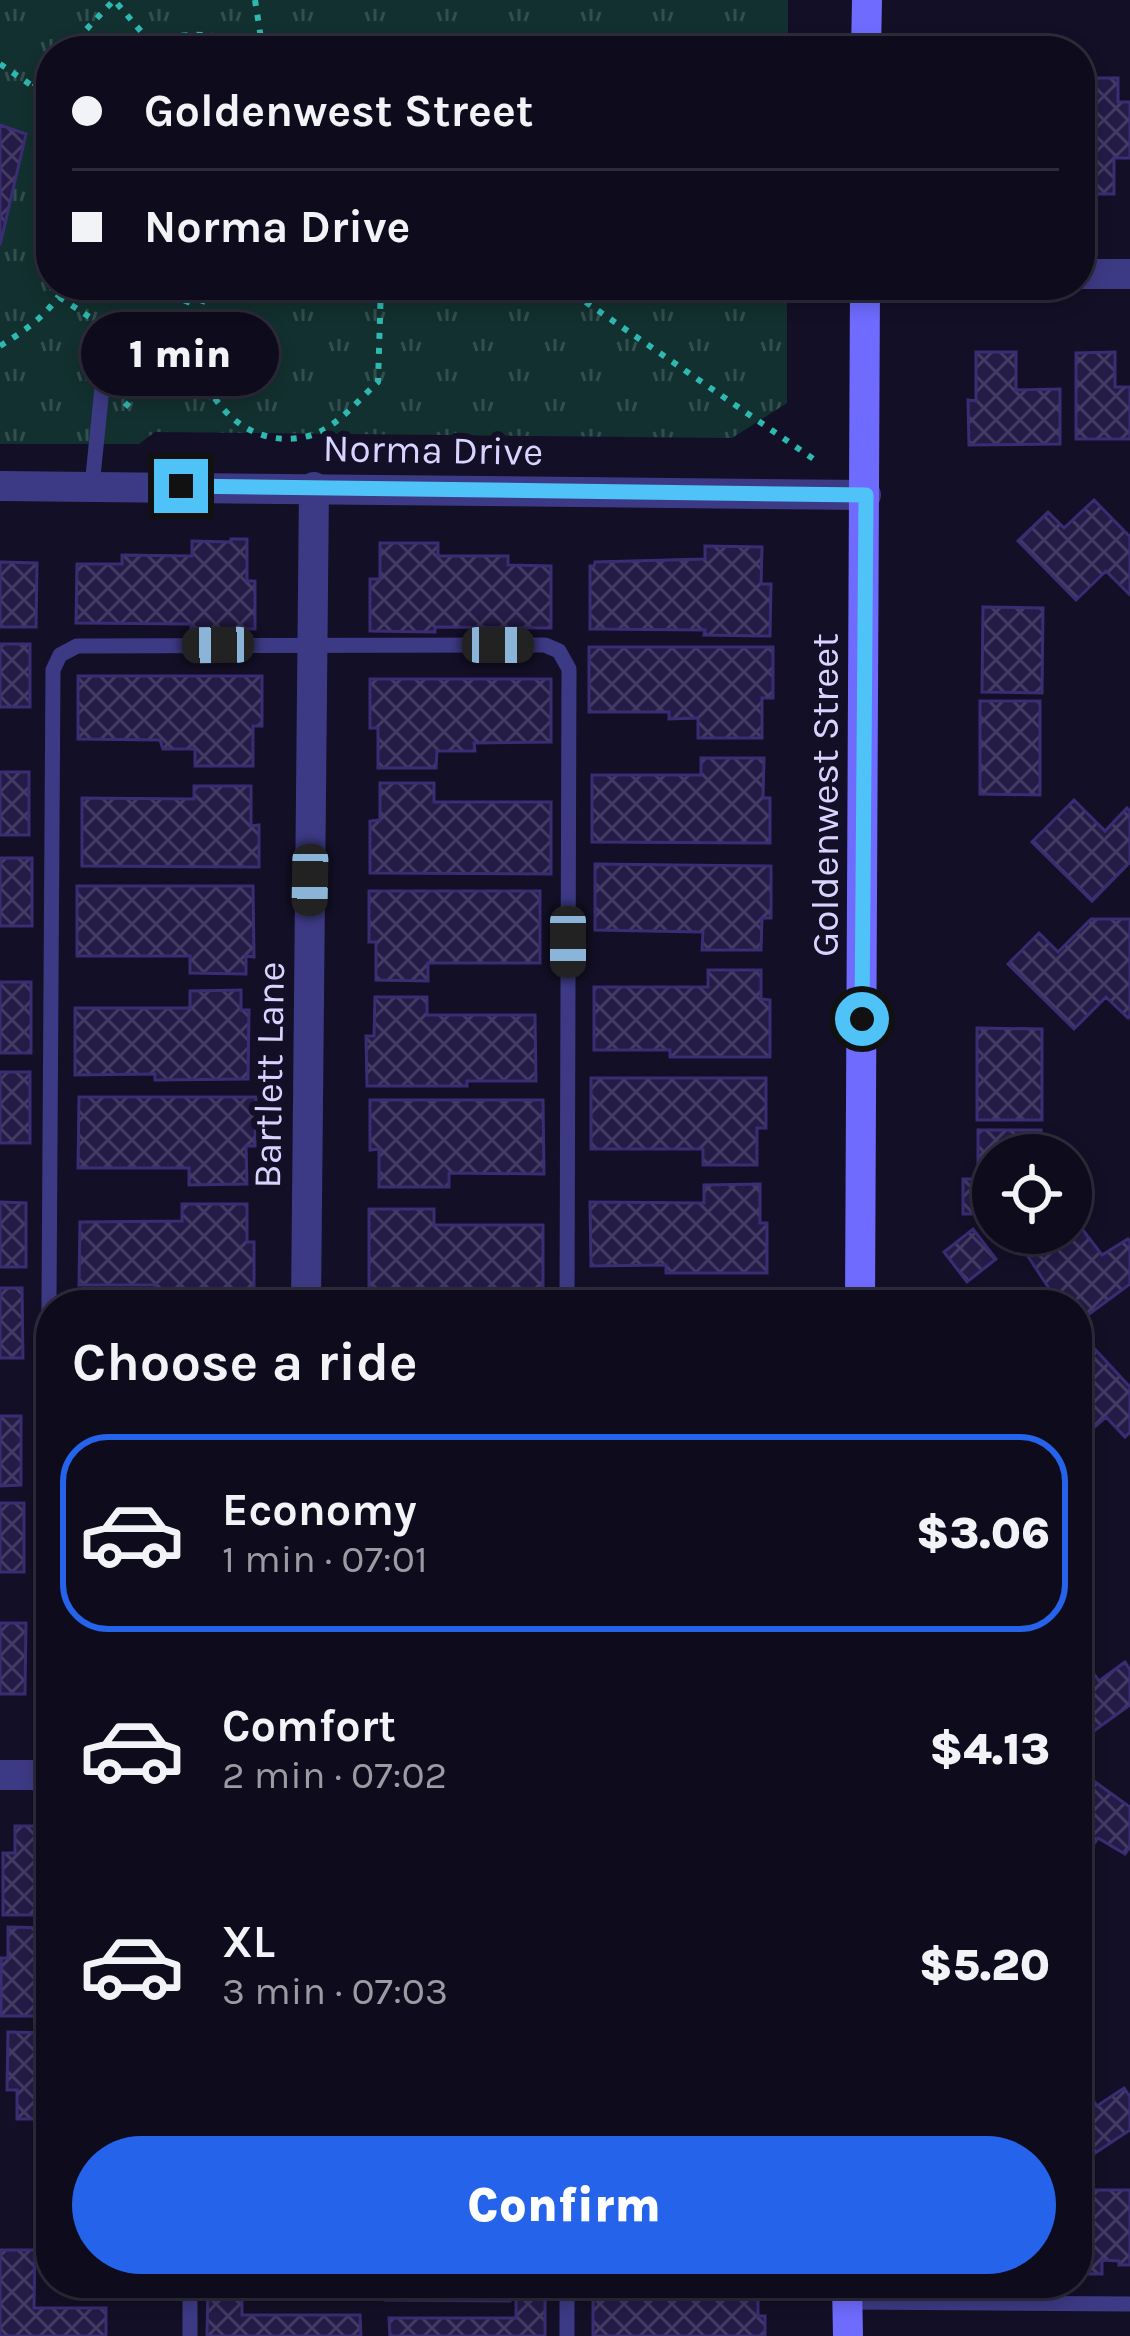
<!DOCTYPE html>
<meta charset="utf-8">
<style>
body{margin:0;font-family:Karla,sans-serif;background:#171425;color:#f1f3f6;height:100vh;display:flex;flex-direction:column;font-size:45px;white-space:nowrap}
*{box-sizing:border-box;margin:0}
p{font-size:39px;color:#9b9ba3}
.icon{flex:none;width:66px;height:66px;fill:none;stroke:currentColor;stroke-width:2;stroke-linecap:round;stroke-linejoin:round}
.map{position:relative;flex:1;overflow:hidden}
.sheet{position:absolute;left:36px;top:1290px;width:1056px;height:1008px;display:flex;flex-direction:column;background:#0e0b1c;border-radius:48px;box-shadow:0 6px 18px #0003,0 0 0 3px #2e2b3b}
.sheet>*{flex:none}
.banner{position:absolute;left:36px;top:36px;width:1059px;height:264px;border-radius:48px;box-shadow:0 6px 18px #0003,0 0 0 3px #2e2b3b;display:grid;align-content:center;height:264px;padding:0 36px;background:#0e0b1c}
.fabs{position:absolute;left:972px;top:1134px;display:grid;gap:24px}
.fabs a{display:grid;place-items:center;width:120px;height:120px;border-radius:50%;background:#0e0b1c;box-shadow:0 6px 18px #0003,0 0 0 3px #2e2b3b;font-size:60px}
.end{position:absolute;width:54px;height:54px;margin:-27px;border:15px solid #4fc3f7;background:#111;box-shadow:0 0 0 6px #111}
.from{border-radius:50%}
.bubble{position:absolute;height:84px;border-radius:42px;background:#0e0b1c;box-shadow:0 6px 18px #0003,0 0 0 3px #2e2b3b;font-size:39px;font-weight:800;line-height:84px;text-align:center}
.car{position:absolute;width:36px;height:72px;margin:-36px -18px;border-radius:15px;box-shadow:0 0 9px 3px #0007;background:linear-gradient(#222 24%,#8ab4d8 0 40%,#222 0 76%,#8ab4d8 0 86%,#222 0)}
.banner b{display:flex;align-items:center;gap:42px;height:114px;font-size:45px}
.banner b+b{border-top:3px solid #2e2b3b}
.banner i{width:30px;height:30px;background:#f1f3f6}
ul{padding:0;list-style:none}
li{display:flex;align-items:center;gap:36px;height:198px;margin:0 24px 18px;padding:0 12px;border:6px solid transparent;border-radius:48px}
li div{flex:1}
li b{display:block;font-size:45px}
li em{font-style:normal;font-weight:800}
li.current{border-color:#2563eb}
li>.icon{width:108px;height:108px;stroke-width:1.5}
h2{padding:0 36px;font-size:54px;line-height:144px}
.primary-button{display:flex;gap:24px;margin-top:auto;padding:24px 36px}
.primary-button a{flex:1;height:138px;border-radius:72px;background:#2563eb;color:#fff;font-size:48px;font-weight:800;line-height:138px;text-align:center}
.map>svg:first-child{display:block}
.park{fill:url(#park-tufts)}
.building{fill:url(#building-cross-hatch);stroke:#3b2d73;stroke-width:3}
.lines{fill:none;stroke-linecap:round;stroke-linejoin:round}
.path{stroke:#2fb8b0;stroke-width:6;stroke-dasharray:6 9;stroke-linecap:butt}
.lane{stroke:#3d3a85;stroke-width:15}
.street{stroke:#3d3a85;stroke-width:30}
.secondary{stroke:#6f6bff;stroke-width:30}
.route{stroke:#4fc3f7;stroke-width:15}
.labels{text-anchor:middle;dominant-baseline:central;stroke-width:12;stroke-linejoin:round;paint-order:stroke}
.street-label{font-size:39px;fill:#d9d4ff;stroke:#130f26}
</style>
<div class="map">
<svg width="1130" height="2336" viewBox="0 0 1130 2336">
<defs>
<pattern id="park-tufts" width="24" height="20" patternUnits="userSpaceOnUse" patternTransform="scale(3)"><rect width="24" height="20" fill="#12302f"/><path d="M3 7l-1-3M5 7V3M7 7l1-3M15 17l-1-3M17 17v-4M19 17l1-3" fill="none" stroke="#344d4e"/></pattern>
<pattern id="building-cross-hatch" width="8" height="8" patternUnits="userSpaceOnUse" patternTransform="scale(3)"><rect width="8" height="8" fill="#241b47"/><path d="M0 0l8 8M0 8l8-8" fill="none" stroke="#433b63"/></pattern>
</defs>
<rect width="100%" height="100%" fill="#130f26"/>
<path class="park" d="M0 0H788V51H51V285H787V403L732 438 155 432 139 444H0Z"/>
<path class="building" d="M1083 78H1118V102H1130V158H1114V194H1080Z
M0 125 26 134 0 245Z
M976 352H1016V390L1060 389V444L969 445 968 400 976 401Z
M1115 352V387H1130V439H1076V353Z
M1094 500 1130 537V595L1106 571 1076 600 1018 541 1048 512 1064 528Z
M231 539H247V581H255V629L191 628V624L76 623 77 564H122V555L192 556V541L231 542Z
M380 543H438V556H508V565L551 566V628L435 627V632L370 631V579H380Z
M705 546 762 547 761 584H771L770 636 704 635 705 630 590 629V566H594L595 562 705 559Z
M0 562 37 563 36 627H0Z
M983 607 1043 608 1042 693 982 692Z
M0 644H30V707H0Z
M589 647H773V698H762V738H698V718L669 719V712H589Z
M78 676H262V726H253V766H195V749H163L160 740 78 739Z
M370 679H551V742L474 743 475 751H437L436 768H378V728H370Z
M980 701H1040V795L980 794Z
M701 758H764L763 798H770V843L592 842V775H701Z
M0 772H29V835H0Z
M380 783H434V802H551V874L370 873V821L380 820Z
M194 786H251V826L259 825V867L82 866V798L194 799Z
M1074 800 1105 831 1127 808 1130 811V862L1092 901 1032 842Z
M0 858H32V926H0Z
M595 864 771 866V918H762L761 950H702L703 932 595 930Z
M77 886H253L254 957 246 956V974L190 973V956H77Z
M369 891H540V963H428V981L376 980V942H369Z
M1091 919H1130V1015L1128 1018 1106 997 1074 1029 1008 964 1039 933 1058 952Z
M708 970H761V999L770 1000V1057H670V1050H594V987H708Z
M0 982H31V1053H0Z
M241 990V1010H249L248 1079 155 1080V1074L75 1075V1008H190V991Z
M375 997H427V1015H535L536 1081H467V1086H367L366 1036H374Z
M977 1028 1042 1029V1120H977Z
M0 1072H30V1143H0Z
M591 1078H766V1128H757V1165H703V1149H591Z
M79 1097H256L255 1146H246L247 1184 189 1185V1168H78Z
M370 1100H543L544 1174 449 1173V1187H379V1149L370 1150Z
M978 1130H1041V1155H993V1214H963V1179H978Z
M760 1184V1223H767V1273H666V1265L591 1266 590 1202 704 1203V1185Z
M0 1202 26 1203V1267H0Z
M182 1204H247V1242H254V1291H156V1285H79L80 1222 182 1221Z
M369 1209H434V1225H543V1296L369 1295Z
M1076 1221 1102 1255 1128 1239 1130 1241V1284L1077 1323V1305H1060L1027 1255 1059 1233H1071V1225Z
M973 1229 996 1259 967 1282 944 1252Z
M0 1288H22L23 1358H0Z
M592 1290H768V1305H592Z
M1092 1346 1130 1387V1432L1125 1437 1106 1417 1077 1443V1360Z
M0 1416H21V1485L0 1486Z
M0 1503H24V1572H0Z
M0 1623H26L25 1694H0Z
M1077 1650 1099 1681 1125 1662 1130 1670V1705L1077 1743Z
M1077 1769 1130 1807V1847L1125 1854 1098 1838 1077 1869Z
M15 1826H51V1915H3V1853H15Z
M8 1927 51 1928V2016H1V1958H8Z
M8 2032 51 2033V2119H17V2090H7Z
M1077 2077 1097 2106 1124 2088 1130 2097V2130L1077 2165Z
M1077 2190H1130V2265H1119V2261L1102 2260V2274H1077Z
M0 2250H35L34 2308H106V2336H0Z
M130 2283H170V2298L130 2299Z
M208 2283H242V2315H360L361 2336H207Z
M243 2283H369V2298H243Z
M385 2283H510V2301L385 2300Z
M516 2283H545V2336H390L389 2318H516Z
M635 2283H758V2316H765V2336H593V2285Z"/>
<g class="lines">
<path class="path" d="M255 0 263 51
M152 41C191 32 219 31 254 51
M66 51 114 0 158 51
M0 64 34 87 51 106
M34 87 51 68
M211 285C167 351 224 454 304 437 335 431 356 402 378 382L381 285
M561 285 815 460
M59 297 91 318
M132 345 211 397
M0 346C26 330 51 313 65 285
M125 407C158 369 177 332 193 285"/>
<path class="lane" d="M92 486 108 329
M46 1775 53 670 60 655 77 646 545 645 559 651 569 669 567 1305
M567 2283V2336
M991 2283V2303L1130 2304
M847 2302 991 2303
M190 2336V2283"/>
<path class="street" d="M1080 274H1130
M0 486 866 495
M306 1305 314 487
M0 1775H51"/>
<path class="secondary" d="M866 51 867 0
M860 1305 865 285
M847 2283 848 2336"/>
</g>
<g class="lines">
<path class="route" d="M181 486 866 495 862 1019"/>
</g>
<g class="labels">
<g class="street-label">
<text transform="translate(433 450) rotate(1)">Norma Drive</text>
<text transform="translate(825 795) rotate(-90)">Goldenwest Street</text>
<text transform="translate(269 1075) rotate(-89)">Bartlett Lane</text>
</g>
</g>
</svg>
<div class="fabs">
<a><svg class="icon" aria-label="locate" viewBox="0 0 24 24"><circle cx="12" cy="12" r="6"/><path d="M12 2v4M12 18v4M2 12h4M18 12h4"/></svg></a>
</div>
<i class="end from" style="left:862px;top:1019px"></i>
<i class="end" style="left:181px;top:486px"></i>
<div class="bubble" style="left:81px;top:312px;width:198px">1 min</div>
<i class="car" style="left:218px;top:645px;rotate:269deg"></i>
<i class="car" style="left:498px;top:645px;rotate:90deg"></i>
<i class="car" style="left:310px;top:880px;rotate:181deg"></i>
<i class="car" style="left:568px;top:942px;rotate:180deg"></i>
<div class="banner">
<b><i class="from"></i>Goldenwest Street</b>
<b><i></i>Norma Drive</b>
</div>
<section class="sheet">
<h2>Choose a ride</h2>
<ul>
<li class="current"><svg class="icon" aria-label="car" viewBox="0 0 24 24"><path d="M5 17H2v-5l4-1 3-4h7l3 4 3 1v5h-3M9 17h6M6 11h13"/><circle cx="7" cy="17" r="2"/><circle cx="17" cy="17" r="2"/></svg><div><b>Economy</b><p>1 min · 07:01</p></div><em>$3.06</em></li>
<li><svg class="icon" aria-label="car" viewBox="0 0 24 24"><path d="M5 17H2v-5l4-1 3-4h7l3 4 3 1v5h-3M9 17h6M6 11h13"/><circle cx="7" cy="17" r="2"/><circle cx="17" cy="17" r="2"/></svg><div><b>Comfort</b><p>2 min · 07:02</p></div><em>$4.13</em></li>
<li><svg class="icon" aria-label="car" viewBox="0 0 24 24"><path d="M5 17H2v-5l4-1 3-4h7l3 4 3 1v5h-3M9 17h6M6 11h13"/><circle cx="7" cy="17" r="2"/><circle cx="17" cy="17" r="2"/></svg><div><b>XL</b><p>3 min · 07:03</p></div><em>$5.20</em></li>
</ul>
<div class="primary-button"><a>Confirm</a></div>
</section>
</div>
